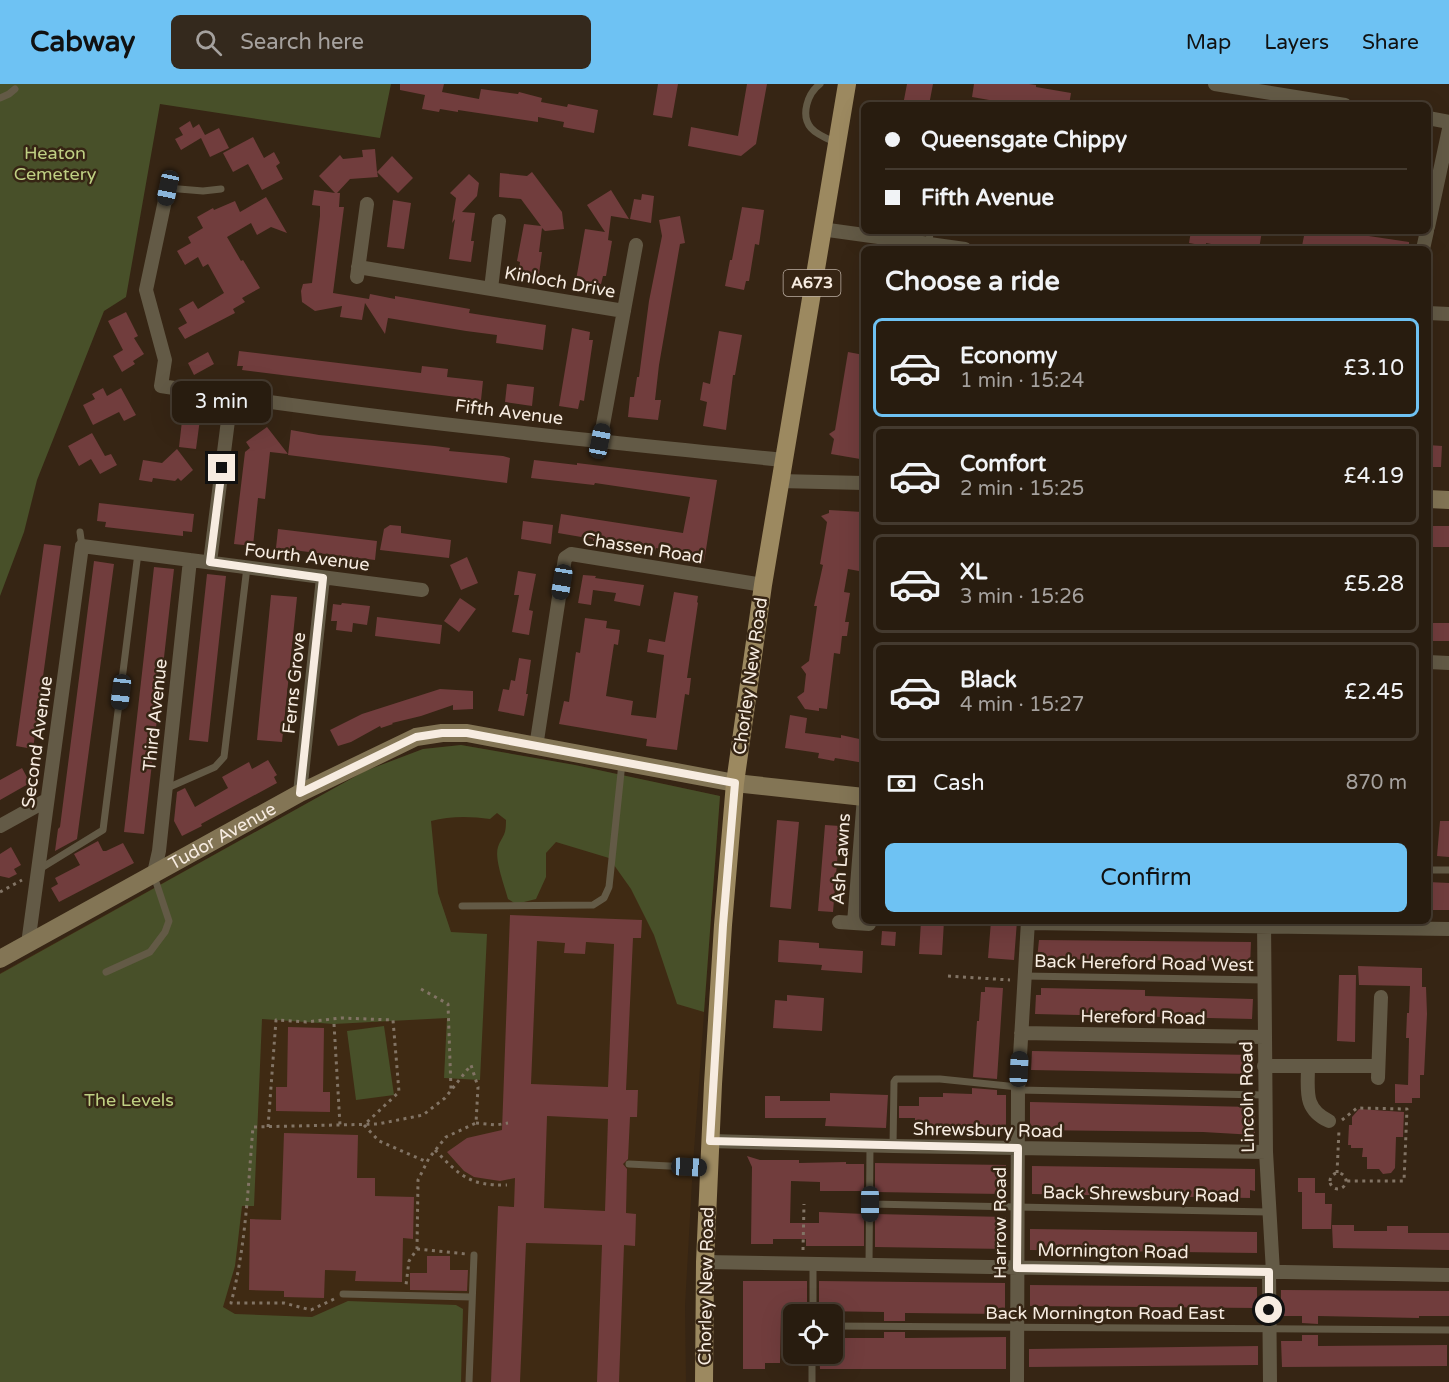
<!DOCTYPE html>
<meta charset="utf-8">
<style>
body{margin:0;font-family:"Varela Round",sans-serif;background:#34291d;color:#f1f3f6;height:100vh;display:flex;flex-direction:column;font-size:22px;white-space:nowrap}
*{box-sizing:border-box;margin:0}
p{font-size:20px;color:#a5a19e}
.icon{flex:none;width:33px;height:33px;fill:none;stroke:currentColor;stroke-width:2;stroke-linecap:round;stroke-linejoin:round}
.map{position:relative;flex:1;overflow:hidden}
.details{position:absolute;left:861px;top:162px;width:570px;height:678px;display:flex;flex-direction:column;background:#281c0f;border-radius:9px;box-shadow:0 6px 24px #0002,0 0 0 2px #443a2f}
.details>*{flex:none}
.hud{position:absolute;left:861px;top:18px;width:570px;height:132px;border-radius:9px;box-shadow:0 6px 24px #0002,0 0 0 2px #443a2f;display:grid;align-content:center;height:132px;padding:0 24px;background:#281c0f}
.tools{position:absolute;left:783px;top:1220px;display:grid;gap:12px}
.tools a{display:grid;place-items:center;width:60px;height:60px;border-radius:9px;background:#281c0f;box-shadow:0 6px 24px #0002,0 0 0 2px #443a2f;font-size:30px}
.end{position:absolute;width:27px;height:27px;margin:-14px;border:8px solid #f7ece1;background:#111;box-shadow:0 0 0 3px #111}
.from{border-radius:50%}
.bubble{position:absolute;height:42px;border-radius:9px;background:#281c0f;box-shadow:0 6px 24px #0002,0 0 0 2px #443a2f;font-size:20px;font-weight:600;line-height:42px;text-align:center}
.car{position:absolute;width:18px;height:36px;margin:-18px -9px;border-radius:8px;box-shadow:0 0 4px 2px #0007;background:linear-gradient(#222 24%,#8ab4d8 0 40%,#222 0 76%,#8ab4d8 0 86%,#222 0)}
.hud b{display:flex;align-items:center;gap:21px;height:57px;font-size:22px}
.hud b+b{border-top:2px solid #443a2f}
.hud i{width:15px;height:15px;background:#f1f3f6}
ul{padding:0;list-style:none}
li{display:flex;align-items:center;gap:18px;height:99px;margin:0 12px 9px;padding:0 12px;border:3px solid #443a2f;border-radius:9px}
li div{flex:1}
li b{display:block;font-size:22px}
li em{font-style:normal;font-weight:600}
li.selected{border-color:#6ec2f3}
li>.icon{width:54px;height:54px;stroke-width:1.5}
h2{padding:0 24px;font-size:27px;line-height:72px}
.pay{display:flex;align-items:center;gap:15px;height:66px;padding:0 24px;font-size:22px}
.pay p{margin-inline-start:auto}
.button{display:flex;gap:12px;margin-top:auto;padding:12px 24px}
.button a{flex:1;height:69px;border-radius:9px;background:#6ec2f3;color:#111;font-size:24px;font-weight:600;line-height:69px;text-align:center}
header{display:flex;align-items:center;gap:36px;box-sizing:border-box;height:84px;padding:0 30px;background:#6ec2f3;color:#111}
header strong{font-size:28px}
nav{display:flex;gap:33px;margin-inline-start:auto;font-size:21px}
.search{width:420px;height:54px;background:#34291d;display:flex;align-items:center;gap:15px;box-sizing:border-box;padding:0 21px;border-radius:9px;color:#a5a19e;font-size:22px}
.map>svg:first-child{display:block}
.built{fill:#3f2a13}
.green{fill:#485029}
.building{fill:#713d3d;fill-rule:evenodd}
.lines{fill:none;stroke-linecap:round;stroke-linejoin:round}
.path{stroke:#827465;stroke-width:3;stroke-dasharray:3 4.5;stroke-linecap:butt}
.lane{stroke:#635a46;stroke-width:7}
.street{stroke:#635a46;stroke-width:14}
.secondary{stroke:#837555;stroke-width:18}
.primary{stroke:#9c8960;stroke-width:18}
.route{stroke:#f7ece1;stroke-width:8}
.labels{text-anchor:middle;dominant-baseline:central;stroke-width:5;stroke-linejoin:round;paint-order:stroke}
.shield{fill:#362514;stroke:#bdb0a4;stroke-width:1.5}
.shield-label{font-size:16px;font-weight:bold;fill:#f7ece1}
.park-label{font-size:18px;fill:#bfd083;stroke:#362514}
.street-label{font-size:18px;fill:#f7ece1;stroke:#362514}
</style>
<header>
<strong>Cabway</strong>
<div class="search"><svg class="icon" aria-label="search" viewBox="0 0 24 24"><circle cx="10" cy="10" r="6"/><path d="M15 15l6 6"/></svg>Search here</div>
<nav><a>Map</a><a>Layers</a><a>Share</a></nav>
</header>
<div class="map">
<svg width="1449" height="1298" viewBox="0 0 1449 1298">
<rect width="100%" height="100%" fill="#362514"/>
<path class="built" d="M461 661 575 681 720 712 693 1080 685 1222 686 1298H0V889L365 687 423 665Z"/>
<path class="green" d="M0 0H391L380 54 160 20 126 213 104 227 37 396 24 448 0 512Z
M461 661 575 681 720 712 704 928 677 920 654 851 631 805 609 774 556 758 546 769V793L536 815 516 820 508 815C505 803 494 775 498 763 503 750 506 753 506 736L497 729 490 735C470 732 449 732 431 737L438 809 451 848 487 850 480 996 444 994 447 934 334 940 262 935 254 1122H242L235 1182 223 1223 235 1230 312 1233 348 1217 456 1221 463 1225 461 1298H0V890L365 687 423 665Z
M384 942 394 1011 356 1016 347 947Z"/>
<path class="building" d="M400 0H444L442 8 479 15 481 5 518 10 519 8 542 14 541 18 567 23 568 20 598 26 594 49 563 43 564 38 538 33V38L458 26V28L440 25 439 28 422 25 425 11 400 6Z
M658 0H678L672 34 653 31Z
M747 0H767L756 60 741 72 688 62 691 43 738 52Z
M907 0H933L929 21H903Z
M974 0H1029L1036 1V3L1071 9 1069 21H994L995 17 972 13Z
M190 37 193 44 199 40 205 51 219 44 229 64 210 73 201 54 181 66 175 55 183 51 179 44Z
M253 53 264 74 274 68 280 79 276 82 283 95 262 106 248 80 233 88 223 69Z
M375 65 377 88 392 72 413 94 398 109 377 88 378 93 350 95 337 109H340L339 123H344L333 209 369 215 370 210 395 215V212L470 225 469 229 546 241 543 266 496 259 497 251 466 247 388 234 385 250 365 219 362 236 340 233 342 222 315 227 302 218 301 207 303 200 312 199 320 132V122L312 121 314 106 335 109 319 92 340 71 343 75 363 73 362 66Z
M532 88 562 128 564 145 545 147 542 144 539 168H542L538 197 518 194 520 178 517 177 524 140 541 142 521 115 499 113 500 89 527 92Z
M469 90 479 99 477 112 462 128 475 129 471 157H474L471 178 449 175 455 135 452 139 456 114 450 109Z
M611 106 629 135 611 132 608 156 612 157 606 192H603L601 200 576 196 585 145 605 148 587 121Z
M642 110 654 112 651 139 630 135 634 115 641 116Z
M266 113 287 149 271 143 257 151 251 139 227 153 241 177 243 176 260 204 242 214 245 218 233 225 235 229 185 255 178 244 187 239 179 225 193 217 198 225 224 209 208 180 203 183 198 173 185 181 177 167 191 159 188 153 203 144 197 133 213 124 214 126 235 117 240 128Z
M393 116 411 119 404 165 387 163Z
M742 123 764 126 759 161 755 160 749 197H746L744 206 725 202 730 176H732Z
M680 132 685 159 680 160 659 281 655 316H661L658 336 628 333 630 313H634L637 293H639L649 217 662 152 659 136Z
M1191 147H1262L1259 165H1237L1206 159V162L1189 159Z
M1305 147H1363L1362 151 1409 158V165H1318L1302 162Z
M126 228 138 252 134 254 144 270 133 277 135 280 122 288 113 272 123 266 108 237Z
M572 244 590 248 589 256H593L584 317 580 316 578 325 559 322Z
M719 247 742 251 735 291H733L726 346 703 342 707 318 700 316 703 298 710 300Z
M239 267 421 289 422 282 448 285 447 293 483 297 481 316 242 286 243 282H237Z
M208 268 214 280 194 291 188 279Z
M848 268 864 271V348L860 375 831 370 834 355 829 350 835 346Z
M507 300 534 303 532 322 505 318Z
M103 304 107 312 121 304 136 331 124 337 119 328 93 341 83 321 95 315 92 310Z
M183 328 196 330V335H200L196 365 179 363Z
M267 343 288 370 270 368 265 415 258 414 253 462 234 460 245 368 250 364 246 358Z
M291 346 319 351 435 362 450 364 449 367 503 372 510 374 507 399 288 371Z
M92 349 105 372 111 370 117 381 100 390 91 375 79 382 68 362Z
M1428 361 1442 362 1441 383H1428Z
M177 365 193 386 181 397 178 394 175 397 153 394 152 398 139 396 143 376 162 379Z
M534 376 577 381V379L717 396 704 478 692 476 693 470 662 465 656 464 655 467 638 464V462L611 457 610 459 593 457V455L558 449 561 430 683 449 690 413 595 399 594 401 531 394Z
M99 419 194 430 192 448 183 447V452L105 443 106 438 97 437Z
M829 426 862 428 861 438H864V460L859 487 848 485 844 508 850 509 845 538H849L847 552H842L840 570 834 569 827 625 819 624V627L805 625 797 613 804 608 806 590 801 583 809 577 817 522H814L823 481 820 480 827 438 821 432 829 429Z
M523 437 553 441 551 460 521 455Z
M390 441 401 442V449L451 456 449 474 380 466 384 445Z
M1432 442H1449V463H1431Z
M278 445 377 457 375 476 276 464Z
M44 460 61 462 33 665 16 662Z
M467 473 478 499 461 506 450 481Z
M94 477 114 480 77 755 55 767 58 745 60 743Z
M154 483 174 485 144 750 124 748Z
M518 487 536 490 529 526 533 527 529 551 512 548 519 511H514Z
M207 490 226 492 208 658 189 656Z
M583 491 596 492 595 494 644 501 640 522 614 517 616 509 593 506 591 521 578 519Z
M674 508 698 512 697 518 698 519 687 594H691L689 611 685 610 677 666 646 662 647 655 559 640 564 617 569 618 576 568 580 569 585 534 607 537 606 544 620 546 618 561 614 560 606 612 633 617 631 631 656 634 664 571 647 568 649 555 665 558Z
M271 511 297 513 282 658 257 656Z
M460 514 476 525 459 548 444 537Z
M342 519 370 522 367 541 353 539 352 548 336 546 337 537H331L333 520 341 521Z
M377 533 442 541 440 560 375 552Z
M1431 539H1449V557H1430Z
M519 574 531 576 526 610H528L524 632 498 627 503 605 509 606 511 596 515 597Z
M440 605 473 607V625L453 626V621L421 632 392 639 393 640 381 644 380 642 351 658 338 662 330 646 362 630Z
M790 631 807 634 805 649 841 654V651L864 656V679L835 674 834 677 818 674 819 669 785 664Z
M268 676 277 691 274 693 277 699 201 740 202 742 182 752 174 737 177 708 185 704 195 723 228 704 222 693 249 678 252 685Z
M22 684 30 699 0 716V696Z
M777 736 799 738 791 825 770 823Z
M1440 737H1449V773L1437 772Z
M825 741 840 742 833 828 818 827Z
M98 757 103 767H106L123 759 134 779 59 818 51 804 58 800 55 794 80 781 74 770Z
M11 763 21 781 14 785 17 790 9 794 0 792V770Z
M1428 798 1449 799V826H1428Z
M510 831 642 836 641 854H633L626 1006H638L637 1033H630L628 1075 623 1080 627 1085 626 1129 636 1130 635 1162 624 1161 619 1298H597L602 1161 526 1159 520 1298H491L498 1122 514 1123 515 1094 500 1097 474 1093 464 1087 447 1068 467 1054 502 1046ZM537 857 565 859 564 869 585 870 586 858 614 860 608 1003 531 1000ZM547 1032 608 1035 605 1127 544 1124Z
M921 837H944L942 871 919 870Z
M991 837H1017L1014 876 988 874Z
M882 847 896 848 895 862 881 861Z
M779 856 819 859V864L863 867 862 889 821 886 822 881 778 878Z
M1039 856 1251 858 1250 883H1232L1233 877 1037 875Z
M1358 882 1422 884V903H1426L1427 930 1424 991H1420V1014H1412V1019H1395V1000L1408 1001 1409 954H1406L1407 929H1409L1410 902 1359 901Z
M1339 891H1356L1355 958 1337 957Z
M985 903 1003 904 997 995 973 993 977 937H979L981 908H985Z
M1041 904 1145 906V912L1253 915 1252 935 1035 930 1036 911H1041Z
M787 911 824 914 822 947 773 944 775 916 787 917Z
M288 943 324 944 323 1008H330V1028L276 1027V1003H287Z
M1032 967 1254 971 1253 990 1031 986Z
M972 1004 997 1006V1011H1006V1047L915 1045V1034H899V1022H919V1013H943V1009L972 1010Z
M830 1009 888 1011 886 1044 825 1042 826 1034H765V1012H780V1017H830Z
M1030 1018 1252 1023 1253 1030H1255V1051L1203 1048 1030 1046Z
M1359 1025 1404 1028 1403 1053H1396L1395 1084 1391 1089 1383 1090 1379 1085H1367V1073H1362L1363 1064H1351V1061H1348L1349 1041H1352V1033Z
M284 1049 358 1051 357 1094H375V1112L414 1113 413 1155 403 1154 402 1198 355 1197 356 1187 325 1186 324 1214 284 1213V1207L249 1206 250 1135 281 1136Z
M747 1072 760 1076H799V1079L846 1078V1080H864V1107H820V1098L791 1097 790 1139H819V1128L864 1130V1162H806V1155H773V1160H751L752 1083Z
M875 1079 1006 1081V1103H1001V1110L875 1108Z
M1032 1082 1255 1085V1107L1250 1106V1114L1032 1110Z
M1298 1094H1315V1109H1325V1120H1332L1331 1145H1302V1108H1298Z
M875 1130 1006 1133V1165L875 1163Z
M1332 1141H1354V1147H1387V1142H1408V1149H1449V1166L1333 1164Z
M1030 1145 1257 1148V1169L1030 1166Z
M427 1172H450V1186H468L467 1207 410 1206V1189H427Z
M743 1197H807V1226L781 1228 780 1279H765V1285H743Z
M819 1197 1005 1199V1230L905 1229V1237H884V1228L819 1227Z
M1030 1201 1257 1203V1224L1030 1222Z
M1281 1206 1449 1207V1232H1419V1234L1318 1232V1240L1302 1239V1232H1281Z
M884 1248H905V1254L1006 1253V1285H820L819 1269H832V1254H884Z
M1302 1251H1318V1262L1447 1261V1282L1282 1283 1281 1257H1302Z
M1258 1262V1281L1029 1283V1265Z"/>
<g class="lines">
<path class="path" d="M0 808 22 796
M948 892 1010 896
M421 905 448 920 451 1005
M334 940 340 1041
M1342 1036 1357 1024 1407 1025 1404 1097H1346
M476 1039 496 1041 508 1039
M268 1043 276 936 306 938 341 934 393 936 399 1008 364 1041 379 1057 427 1078
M435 1066C460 1092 470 1102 507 1101
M1330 1097a8 8 0 1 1 16 0a8 8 0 1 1-16 0Z
M1337 1089 1339 1046
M417 1165 466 1170
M803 1166 804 1120
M334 1215 311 1226 284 1219H231C246 1162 248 1102 253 1043L378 1040 423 1031 445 1014 471 981 478 1003 476 1039 446 1053 429 1074 418 1096 417 1165 409 1177 406 1201"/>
<path class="lane" d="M820 0C808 9 800 31 811 44 817 51 828 55 837 59
M0 14 9 10 15 5
M167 104 203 107 221 105
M929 160 930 147
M80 448 82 462
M165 705 215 683 224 673 247 483
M38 786 103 746 138 469
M1428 786H1449
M462 822 593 821 604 814 609 803 622 679
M106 888 150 868 165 848 169 837 154 792
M1024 892 1264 896
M1018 1006 1264 1011
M893 1062 894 998 896 995H940L1018 1003
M629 1080 709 1084
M870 1120 1268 1128
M869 1181 870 1062
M343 1210 472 1213
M813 1230V1180
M832 1242 1449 1246
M469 1298 474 1171
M812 1298V1269"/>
<path class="street" d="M1215 0 1345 21
M1428 34 1449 38
M170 93 146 206 165 276 161 302C367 334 575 355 783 376
M1428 143 1449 45
M821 145 965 165
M1423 165 1427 147
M358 183 624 227
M357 193 367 120
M491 205 499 137
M1428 229 1449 230
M600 357 636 161
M779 397 864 399
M210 478 231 313
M1428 578 1449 579
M536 663 565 474 571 470 763 501
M300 709 323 494
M0 742 47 716
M154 789 159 767 190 476
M1264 837 1266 1068 1273 1188
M839 838 869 840
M854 839 864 713
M1028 839 1449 845
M28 860 82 462 422 506
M1021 949 1264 953
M1264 982H1378
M1308 982C1308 1006 1303 1025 1329 1037
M1378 994 1381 913
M710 1057 893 1062 1266 1068
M705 1178 1449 1191
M1269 1188 1270 1298
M1017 1298 1018 1006 1028 837"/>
<g class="secondary">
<path d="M1428 415 1449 416"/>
<path id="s1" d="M0 875 300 709 416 653 442 649H467L735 699 864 713"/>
</g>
<path class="primary" d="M704 1298 705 1178 713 1000 723 841 735 699 763 501 847 0"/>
</g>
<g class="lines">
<path class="route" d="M222 384 210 478 323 494 300 709 416 653 442 649H467L735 699 723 841 710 1057 1018 1064 1017 1184 1269 1188V1226"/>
</g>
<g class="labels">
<rect class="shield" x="783.5" y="186" width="57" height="26" rx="4.5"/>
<g class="shield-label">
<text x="812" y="199">A673</text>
</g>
<g class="park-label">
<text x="55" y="69">Heaton<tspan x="55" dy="21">Cemetery</tspan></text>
<text x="129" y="1016">The Levels</text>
</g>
<g class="street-label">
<text transform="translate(560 198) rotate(10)">Kinloch Drive</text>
<text transform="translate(509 328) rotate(7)">Fifth Avenue</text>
<text transform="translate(643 464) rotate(9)">Chassen Road</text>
<text transform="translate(307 473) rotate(7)">Fourth Avenue</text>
<text transform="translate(750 592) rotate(-82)">Chorley New Road</text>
<text transform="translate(294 599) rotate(-84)">Ferns Grove</text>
<text transform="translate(155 631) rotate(-84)">Third Avenue</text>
<text transform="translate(37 658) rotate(-82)">Second Avenue</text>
<text stroke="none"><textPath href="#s1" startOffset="254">Tudor Avenue</textPath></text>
<text transform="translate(841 775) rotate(-86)">Ash Lawns</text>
<text transform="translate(1144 879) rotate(1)">Back Hereford Road West</text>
<text transform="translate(1143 933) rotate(1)">Hereford Road</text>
<text transform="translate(1247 1013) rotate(-91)">Lincoln Road</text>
<text transform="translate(988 1046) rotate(1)">Shrewsbury Road</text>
<text transform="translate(1141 1110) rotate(1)">Back Shrewsbury Road</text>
<text transform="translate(1000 1139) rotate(-90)">Harrow Road</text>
<text transform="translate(1113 1167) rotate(1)">Mornington Road</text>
<text transform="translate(706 1202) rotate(-89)">Chorley New Road</text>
<text x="1105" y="1229">Back Mornington Road East</text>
</g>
</g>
</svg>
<div class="tools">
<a><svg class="icon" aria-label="locate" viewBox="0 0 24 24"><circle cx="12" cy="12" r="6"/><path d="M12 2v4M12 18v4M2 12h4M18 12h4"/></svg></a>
</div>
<i class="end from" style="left:1269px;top:1226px"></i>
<i class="end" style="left:222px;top:384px"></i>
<div class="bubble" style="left:172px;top:297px;width:99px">3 min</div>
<i class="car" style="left:168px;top:104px;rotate:192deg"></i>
<i class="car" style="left:600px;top:357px;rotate:11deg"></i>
<i class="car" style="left:562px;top:498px;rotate:189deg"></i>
<i class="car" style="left:121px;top:608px;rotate:187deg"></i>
<i class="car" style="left:1019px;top:985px;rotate:3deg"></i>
<i class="car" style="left:689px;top:1083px;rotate:93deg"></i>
<i class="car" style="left:870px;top:1120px;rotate:180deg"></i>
<div class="hud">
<b><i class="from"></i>Queensgate Chippy</b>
<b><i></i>Fifth Avenue</b>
</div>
<section class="details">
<h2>Choose a ride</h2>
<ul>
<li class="selected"><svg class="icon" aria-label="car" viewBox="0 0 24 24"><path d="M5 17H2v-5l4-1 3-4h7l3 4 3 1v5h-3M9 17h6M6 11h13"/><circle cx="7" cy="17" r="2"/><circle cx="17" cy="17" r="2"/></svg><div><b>Economy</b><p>1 min · 15:24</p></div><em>£3.10</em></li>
<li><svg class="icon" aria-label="car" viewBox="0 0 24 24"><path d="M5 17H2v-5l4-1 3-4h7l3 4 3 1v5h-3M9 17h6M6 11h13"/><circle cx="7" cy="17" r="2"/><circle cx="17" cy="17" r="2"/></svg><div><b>Comfort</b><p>2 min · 15:25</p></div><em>£4.19</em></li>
<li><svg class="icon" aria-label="car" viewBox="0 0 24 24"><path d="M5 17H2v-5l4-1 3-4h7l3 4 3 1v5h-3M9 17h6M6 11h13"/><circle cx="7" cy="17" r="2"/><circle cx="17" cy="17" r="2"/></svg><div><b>XL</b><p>3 min · 15:26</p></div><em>£5.28</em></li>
<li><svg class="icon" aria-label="car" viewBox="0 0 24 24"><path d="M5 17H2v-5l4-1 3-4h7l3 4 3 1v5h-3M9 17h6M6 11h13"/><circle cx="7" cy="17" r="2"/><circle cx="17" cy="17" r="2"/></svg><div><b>Black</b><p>4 min · 15:27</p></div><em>£2.45</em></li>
</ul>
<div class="pay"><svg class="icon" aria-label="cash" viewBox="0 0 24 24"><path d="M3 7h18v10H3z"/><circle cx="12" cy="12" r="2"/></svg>Cash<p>870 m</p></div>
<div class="button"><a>Confirm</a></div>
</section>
</div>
